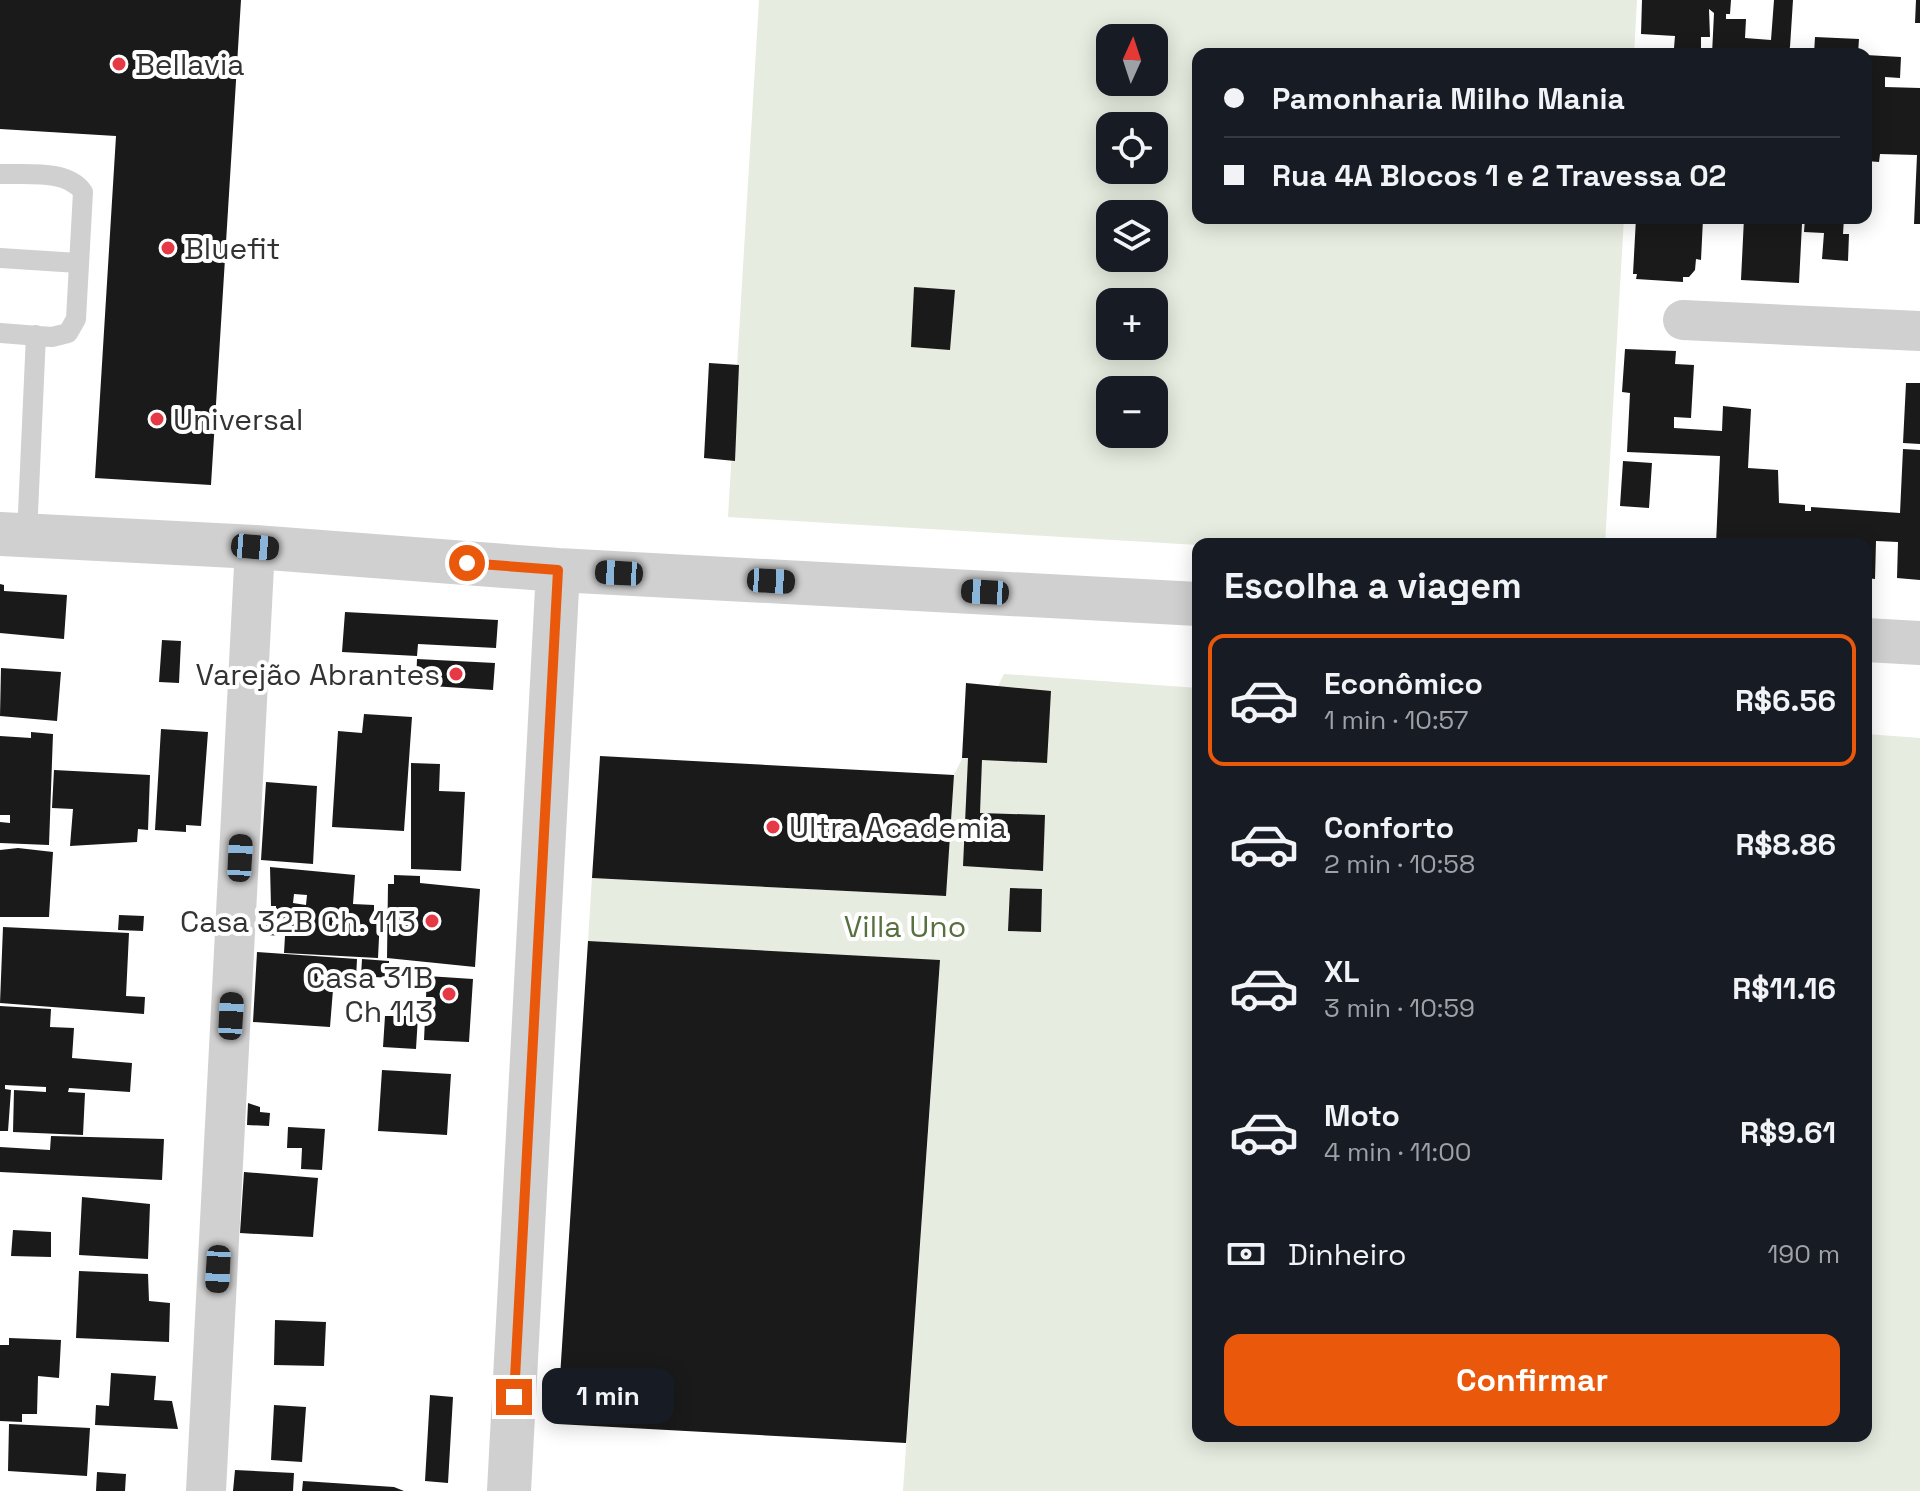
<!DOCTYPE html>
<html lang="pt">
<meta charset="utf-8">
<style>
body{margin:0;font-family:"Space Grotesk",sans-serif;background:#20242c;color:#f1f3f6;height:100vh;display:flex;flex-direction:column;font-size:30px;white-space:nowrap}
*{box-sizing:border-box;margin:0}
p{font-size:26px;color:#9ea1a6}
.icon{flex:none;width:44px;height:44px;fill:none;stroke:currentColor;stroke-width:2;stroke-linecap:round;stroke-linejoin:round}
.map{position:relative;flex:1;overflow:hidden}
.side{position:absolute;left:1192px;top:538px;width:680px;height:904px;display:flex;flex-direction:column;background:#171b24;border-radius:16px;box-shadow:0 4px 20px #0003}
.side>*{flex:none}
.hud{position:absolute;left:1192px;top:48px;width:680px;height:176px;border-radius:16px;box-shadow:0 4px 20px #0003;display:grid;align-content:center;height:176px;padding:0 32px;background:#171b24}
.needle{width:52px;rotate:3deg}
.controls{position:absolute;left:1096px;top:24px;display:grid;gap:16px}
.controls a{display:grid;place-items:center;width:72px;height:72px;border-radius:16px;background:#171b24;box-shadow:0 4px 20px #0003;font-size:40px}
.end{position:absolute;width:36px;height:36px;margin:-18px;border:10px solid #ea580c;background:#fff;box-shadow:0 0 0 4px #fff}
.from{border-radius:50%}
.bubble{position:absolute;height:56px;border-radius:16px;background:#171b24;box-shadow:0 4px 20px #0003;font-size:26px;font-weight:700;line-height:56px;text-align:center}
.car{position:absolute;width:24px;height:48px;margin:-24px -12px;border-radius:10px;box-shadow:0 0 6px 2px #0007;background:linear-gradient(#222 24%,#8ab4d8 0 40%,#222 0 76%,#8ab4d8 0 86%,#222 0)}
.hud b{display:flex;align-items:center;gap:28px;height:76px;font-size:30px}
.hud b+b{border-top:2px solid #363941}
.hud i{width:20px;height:20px;background:#f1f3f6}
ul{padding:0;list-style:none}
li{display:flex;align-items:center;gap:24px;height:132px;margin:0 16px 12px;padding:0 16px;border:4px solid transparent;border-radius:16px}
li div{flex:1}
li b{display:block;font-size:30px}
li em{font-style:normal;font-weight:700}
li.on{border-color:#ea580c}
li>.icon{width:72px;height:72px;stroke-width:1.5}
h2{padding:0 32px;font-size:36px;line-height:96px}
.pay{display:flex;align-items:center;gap:20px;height:88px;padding:0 32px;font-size:30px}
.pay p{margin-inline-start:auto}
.action{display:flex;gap:16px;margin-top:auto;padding:16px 32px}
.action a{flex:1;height:92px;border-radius:16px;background:#ea580c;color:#fff;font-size:32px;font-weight:700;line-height:92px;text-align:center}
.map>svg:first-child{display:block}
.green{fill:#e6ecdf;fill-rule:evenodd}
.building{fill:#1a1a1a;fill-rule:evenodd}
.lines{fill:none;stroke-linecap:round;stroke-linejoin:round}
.service{stroke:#d0d0d0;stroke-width:20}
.minor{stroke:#d0d0d0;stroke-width:40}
.tertiary{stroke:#d0d0d0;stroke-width:44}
.route{stroke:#ea580c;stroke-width:10}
.poi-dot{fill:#e63946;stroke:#fff;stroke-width:3}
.labels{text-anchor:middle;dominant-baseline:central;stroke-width:8;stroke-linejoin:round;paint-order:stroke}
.poi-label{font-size:30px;fill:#333;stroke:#fff;text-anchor:start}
.park-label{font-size:30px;fill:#56703f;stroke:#fff}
</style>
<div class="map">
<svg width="1920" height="1491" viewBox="0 0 1920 1491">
<rect width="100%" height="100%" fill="#fff"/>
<path class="green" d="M759 0H1637L1634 54H1198V218H1624L1605 544 1198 545 728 517ZM1110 38H1154V82H1110ZM1110 126H1154V170H1110ZM1110 214H1154V258H1110ZM1110 302H1154V346H1110ZM1110 390H1154V434H1110Z
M1004 674 1198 688V1436H1866V734L1920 738V1491H903L940 961 588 941 592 878 945 896 954 775Z"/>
<path class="building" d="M0 0H241L211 485 95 478 116 136 0 129Z
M1642 0H1731L1730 14H1726V19H1746L1745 38 1771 40 1774 0H1793L1790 47 1787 54H1712L1714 13 1709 9 1710 37H1701V49L1674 48 1675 36 1641 34Z
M1916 0H1920V23H1915Z
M1815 37 1859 39 1858 54H1814Z
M1866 55 1901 57 1900 78 1885 77V87L1920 88V224H1914L1917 155 1880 154 1879 162 1866 161Z
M1636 218 1703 219 1701 260 1696 259 1695 270 1689 277H1683V282L1636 279 1637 274H1633Z
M1744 218H1802L1796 223 1802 224 1799 283 1741 280Z
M1805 218H1844L1843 234H1849L1848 261 1822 259 1824 233 1804 232Z
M914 287 955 290 950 350 911 347Z
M1625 349 1676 351 1675 364 1694 365 1691 418 1674 417V428L1722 431 1723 406 1751 409 1748 468 1778 470 1779 503 1805 505V511H1811V507L1900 513 1903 449 1920 450V580L1897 578 1898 542 1876 541 1875 579 1866 578V544L1774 541 1771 544H1716L1720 456 1627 452 1630 393 1622 392Z
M709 363 739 365 735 461 704 458Z
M1906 383H1920V444L1903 443Z
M1623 461 1652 463 1649 508 1620 506Z
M0 584 4 585V591L67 595 64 639 0 633Z
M345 612 498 620 496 648 418 644 417 656 342 652Z
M162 640 181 641 179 683 159 682Z
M417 659 495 663 493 690 416 685Z
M1 668 61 672 57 721 0 716Z
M966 683 1051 691 1047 763 982 760 980 813 1045 815 1043 871 963 866 968 758H962Z
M364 714 412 717 404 831 332 827 338 731 362 733Z
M161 729 208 732 201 826 186 825V832L155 830Z
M31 732 53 734 49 845 0 843V822L10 823V815H0V736L31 738Z
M600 756 954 775 946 896 592 878Z
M411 763 440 764 439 791 465 792 461 871 411 869Z
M54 770 150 775 148 830 138 829 137 842 70 846 73 809 52 808Z
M266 782 317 786 313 864 261 860Z
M18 848 53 852 49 917H0V850Z
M270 867 355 875 353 904 374 905V917H380L378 958 284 953 285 936 266 935 267 910H276V906H271ZM294 894 307 895 306 905 293 903Z
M394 875 420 876V883L480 889 475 967 387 958 388 884H394Z
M1010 888 1042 889 1041 932 1008 931Z
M119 915 144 916 143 931 118 930Z
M3 927 129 933 126 996 145 997 144 1014 0 1003Z
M588 941 940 960 906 1443 557 1424Z
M257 952 357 959 356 979 334 977 330 1027 253 1022Z
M362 959 389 961V978L361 976Z
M427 976 473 979 469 1042 424 1040Z
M0 1006 51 1009 50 1027 74 1028 72 1058 132 1063 130 1092 69 1088 68 1092 85 1093 83 1135 13 1132 14 1090 46 1092V1087L5 1085V1089L11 1090 8 1131H0Z
M385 1016H418L416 1049 383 1047Z
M382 1070 451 1074 447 1135 378 1131Z
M248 1103 260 1107V1112L270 1113 269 1126 247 1125Z
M288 1127 325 1129 322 1170 301 1169 302 1148H287Z
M51 1136 164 1139 162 1180 0 1172V1147L50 1150Z
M244 1172 318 1178 313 1237 240 1233Z
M82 1197 150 1204 148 1259 79 1255Z
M13 1230 51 1232V1257L11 1256Z
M79 1271 148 1274 149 1301 170 1303 169 1342 76 1338Z
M275 1320 326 1322 324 1366 274 1365Z
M9 1338 61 1340 59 1378 38 1376 37 1414H22V1422L0 1421V1345H9Z
M111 1373 156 1376 154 1400 172 1401 178 1429 95 1425 96 1405 109 1406Z
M430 1395 453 1397 448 1483 425 1481Z
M274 1405 306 1407 302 1462 271 1460Z
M9 1424 90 1428 87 1476 8 1471Z
M235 1470 294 1473 293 1491H233Z
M97 1472 126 1474 125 1491H96Z
M303 1481 394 1487 404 1491H302Z"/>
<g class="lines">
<path class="service" d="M0 174C26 175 67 169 83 192L76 319 68 333 52 337 0 333
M0 258 78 263
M27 535 36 335"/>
<path class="minor" d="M1683 320 1920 331
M206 1491 255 547"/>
<path class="tertiary" d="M0 534 255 547 558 570 1198 604
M1866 640 1920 643
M509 1491 558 570"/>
</g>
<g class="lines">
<path class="route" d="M467 563 558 570 514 1397"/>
</g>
<g class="poi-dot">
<circle cx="119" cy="64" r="8"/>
<circle cx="168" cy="248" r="8"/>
<circle cx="157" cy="419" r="8"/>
<circle cx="456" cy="674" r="8"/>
<circle cx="773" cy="827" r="8"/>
<circle cx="432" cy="921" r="8"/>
<circle cx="449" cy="994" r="8"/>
</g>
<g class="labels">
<g class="poi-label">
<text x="135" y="64">Bellavia</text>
<text x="184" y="248">Bluefit</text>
<text x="173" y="419">Universal</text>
<text x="440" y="674" text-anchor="end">Varejão Abrantes</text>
<text x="789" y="827">Ultra Academia</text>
<text x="416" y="921" text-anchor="end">Casa 32B Ch. 113</text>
<text x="433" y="977" text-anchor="end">Casa 31B<tspan x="433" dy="34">Ch 113</tspan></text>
</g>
<g class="park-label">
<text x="905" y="926">Villa Uno</text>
</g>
</g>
</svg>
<div class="controls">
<a><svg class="needle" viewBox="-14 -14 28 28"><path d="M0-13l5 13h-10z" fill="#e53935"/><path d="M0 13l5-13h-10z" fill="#9ea1a6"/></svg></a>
<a><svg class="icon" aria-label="locate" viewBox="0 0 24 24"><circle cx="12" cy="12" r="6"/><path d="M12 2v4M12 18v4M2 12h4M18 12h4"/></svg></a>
<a><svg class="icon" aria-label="layers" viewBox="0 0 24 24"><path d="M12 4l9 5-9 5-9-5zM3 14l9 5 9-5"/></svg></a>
<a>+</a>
<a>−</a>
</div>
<i class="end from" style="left:467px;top:563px"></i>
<i class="end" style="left:514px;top:1397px"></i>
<div class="bubble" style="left:542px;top:1368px;width:132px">1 min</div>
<i class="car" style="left:255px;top:547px;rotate:95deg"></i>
<i class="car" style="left:619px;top:573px;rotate:273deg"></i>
<i class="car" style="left:771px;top:581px;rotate:93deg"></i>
<i class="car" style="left:985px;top:592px;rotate:273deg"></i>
<i class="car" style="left:240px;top:858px;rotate:3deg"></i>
<i class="car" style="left:231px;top:1016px;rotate:3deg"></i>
<i class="car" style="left:218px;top:1269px;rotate:183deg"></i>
<div class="hud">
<b><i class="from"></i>Pamonharia Milho Mania</b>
<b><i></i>Rua 4A Blocos 1 e 2 Travessa 02</b>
</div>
<section class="side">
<h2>Escolha a viagem</h2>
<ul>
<li class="on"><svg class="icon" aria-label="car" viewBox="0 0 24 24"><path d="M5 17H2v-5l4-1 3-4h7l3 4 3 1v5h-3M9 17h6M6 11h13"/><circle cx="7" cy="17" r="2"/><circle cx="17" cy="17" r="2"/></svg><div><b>Econômico</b><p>1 min · 10:57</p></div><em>R$6.56</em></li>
<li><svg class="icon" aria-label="car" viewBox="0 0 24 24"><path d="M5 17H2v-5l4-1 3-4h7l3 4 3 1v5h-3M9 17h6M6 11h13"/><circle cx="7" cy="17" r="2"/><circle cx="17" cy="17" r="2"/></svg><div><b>Conforto</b><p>2 min · 10:58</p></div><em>R$8.86</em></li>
<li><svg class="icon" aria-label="car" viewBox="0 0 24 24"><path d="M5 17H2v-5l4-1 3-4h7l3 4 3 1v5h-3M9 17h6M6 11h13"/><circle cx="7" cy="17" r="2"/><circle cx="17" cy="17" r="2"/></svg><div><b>XL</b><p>3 min · 10:59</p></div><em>R$11.16</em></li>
<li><svg class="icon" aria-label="car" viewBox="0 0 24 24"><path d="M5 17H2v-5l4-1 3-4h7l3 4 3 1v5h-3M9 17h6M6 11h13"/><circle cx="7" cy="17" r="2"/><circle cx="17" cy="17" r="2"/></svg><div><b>Moto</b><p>4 min · 11:00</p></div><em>R$9.61</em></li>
</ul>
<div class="pay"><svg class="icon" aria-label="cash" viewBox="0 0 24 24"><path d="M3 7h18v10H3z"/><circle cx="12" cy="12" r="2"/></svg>Dinheiro<p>190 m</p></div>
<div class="action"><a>Confirmar</a></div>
</section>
</div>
